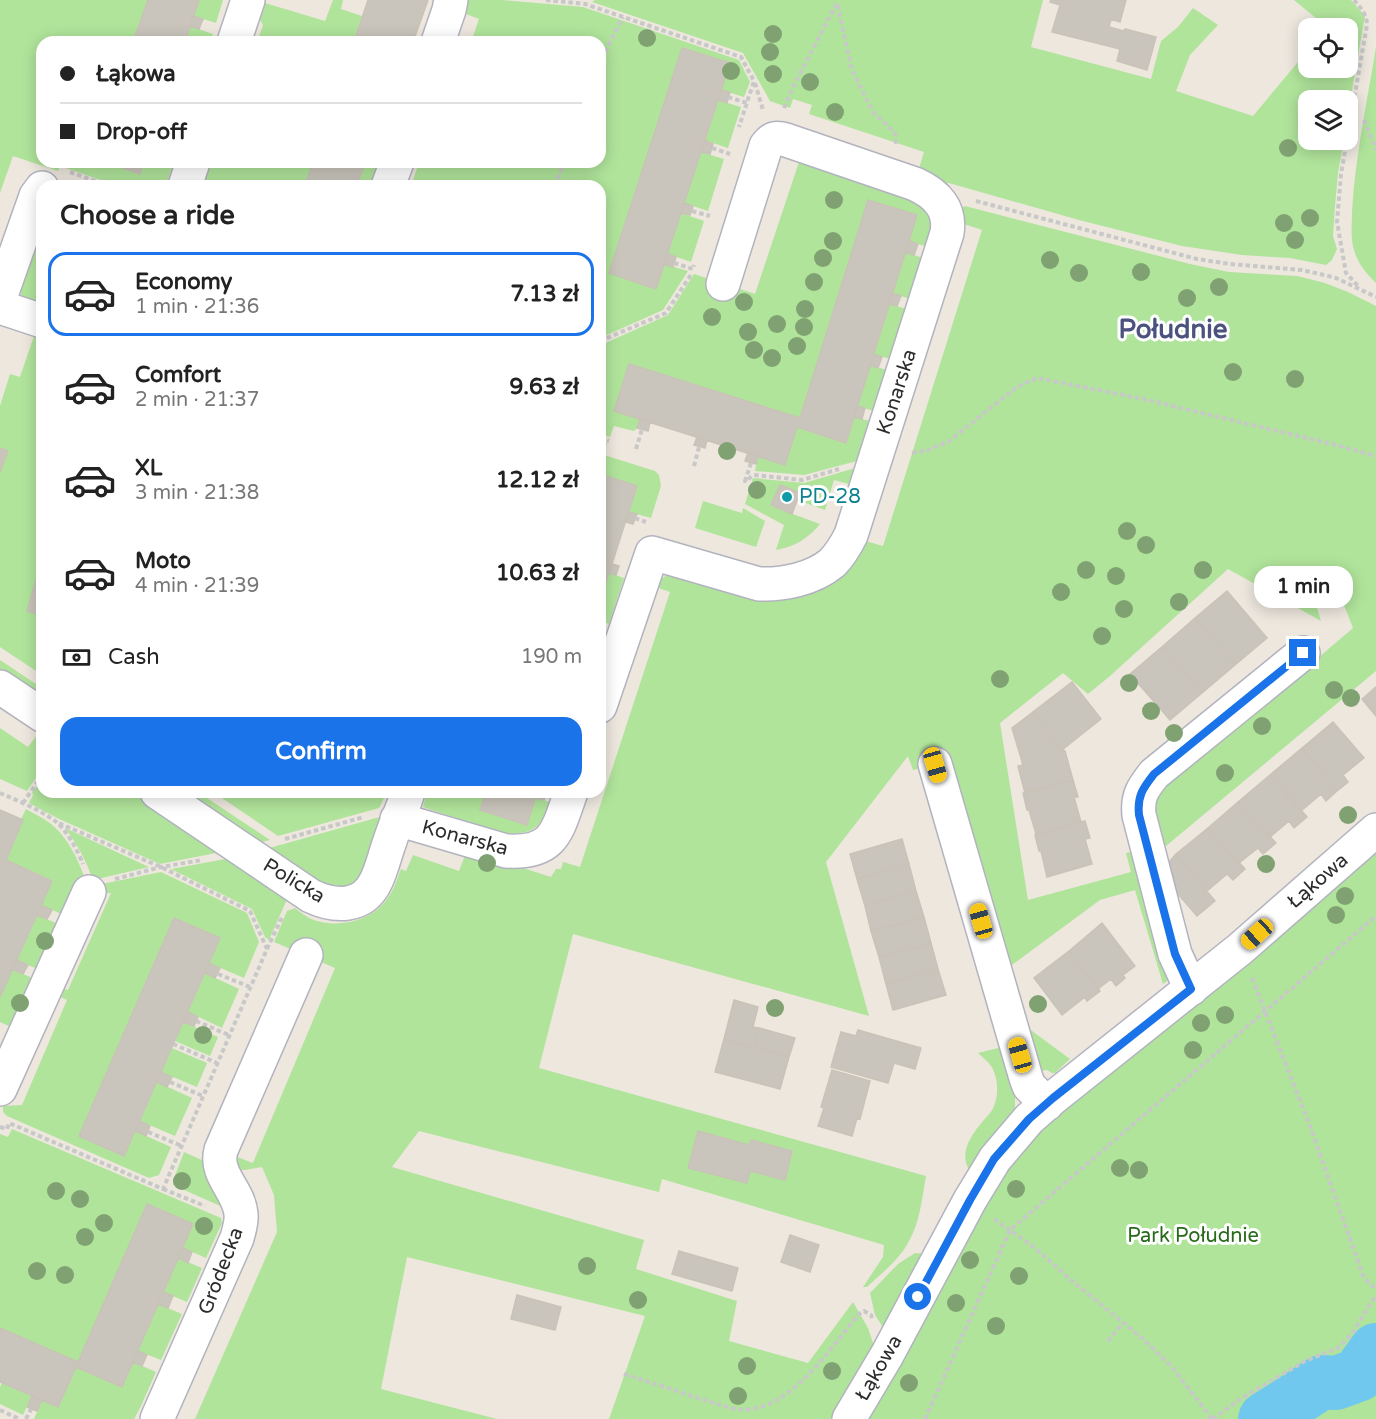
<!DOCTYPE html>
<meta charset="utf-8">
<style>
body{margin:0;font-family:"Varela Round",sans-serif;background:#f6f6f6;color:#222;height:100vh;display:flex;flex-direction:column;font-size:22px;white-space:nowrap}
*{box-sizing:border-box;margin:0}
p{font-size:20px;color:#767676}
.icon{flex:none;width:33px;height:33px;fill:none;stroke:currentColor;stroke-width:2;stroke-linecap:round;stroke-linejoin:round}
.map{position:relative;flex:1;overflow:hidden}
.drawer{position:absolute;left:36px;top:180px;width:570px;height:618px;display:flex;flex-direction:column;background:#fff;border-radius:18px;box-shadow:0 3px 15px #0003}
.drawer>*{flex:none}
.top-card{position:absolute;left:36px;top:36px;width:570px;height:132px;border-radius:18px;box-shadow:0 3px 15px #0003;display:grid;align-content:center;height:132px;padding:0 24px;background:#fff}
.tools{position:absolute;left:1298px;top:18px;display:grid;gap:12px}
.tools a{display:grid;place-items:center;width:60px;height:60px;border-radius:12px;background:#fff;box-shadow:0 3px 15px #0003;font-size:30px}
.end{position:absolute;width:27px;height:27px;margin:-14px;border:8px solid #1a73e8;background:#fff;box-shadow:0 0 0 3px #fff}
.from{border-radius:50%}
.bubble{position:absolute;height:42px;border-radius:18px;background:#fff;box-shadow:0 3px 15px #0003;font-size:20px;font-weight:700;line-height:42px;text-align:center}
.car{position:absolute;width:18px;height:36px;margin:-18px -9px;border-radius:8px;box-shadow:0 0 4px 2px #0007;background:linear-gradient(#f5c518 24%,#345 0 40%,#f5c518 0 76%,#345 0 86%,#f5c518 0)}
.top-card b{display:flex;align-items:center;gap:21px;height:57px;font-size:22px}
.top-card b+b{border-top:2px solid #e0e0e0}
.top-card i{width:15px;height:15px;background:#222}
ul{padding:0;list-style:none}
li{display:flex;align-items:center;gap:18px;height:84px;margin:0 12px 9px;padding:0 12px;border:3px solid transparent;border-radius:18px}
li div{flex:1}
li b{display:block;font-size:22px}
li em{font-style:normal;font-weight:700}
li.active{border-color:#1a73e8}
li>.icon{width:54px;height:54px;stroke-width:1.5}
h2{padding:0 24px;font-size:27px;line-height:72px}
.pay{display:flex;align-items:center;gap:15px;height:66px;padding:0 24px;font-size:22px}
.pay p{margin-inline-start:auto}
.action{display:flex;gap:12px;margin-top:auto;padding:12px 24px}
.action a{flex:1;height:69px;border-radius:18px;background:#1a73e8;color:#fff;font-size:24px;font-weight:700;line-height:69px;text-align:center}
.map>svg:first-child{display:block}
.green{fill:#b0e49b}
.lines{fill:none;stroke-linecap:round;stroke-linejoin:round}
.river{stroke:#71c8ef;stroke-width:54}
.building{fill:#c9c5bc;stroke:#c9c3b7;stroke-width:1.5}
.minor-casing{stroke:#b2b3bf;stroke-width:36}
.path{stroke:#c8c8c8;stroke-width:4;stroke-dasharray:4.5 3;stroke-linecap:butt}
.minor{stroke:#fff;stroke-width:33}
.tree{fill:#80a272}
.route{stroke:#1a73e8;stroke-width:8}
.culture-dot{fill:#0f9aa8;stroke:#fff;stroke-width:2}
.labels{text-anchor:middle;dominant-baseline:central;stroke-width:6;stroke-linejoin:round;paint-order:stroke}
.street-label{font-size:20px;fill:#2c2c2c;stroke:#fff}
.culture-label{font-size:20px;fill:#0d838f;stroke:#fff;text-anchor:start}
.park-label{font-size:20px;fill:#276a1a;stroke:#fff}
.district-label{font-size:26px;font-weight:bold;fill:#4b527d;stroke:#fff}
</style>
<div class="map">
<svg width="1376" height="1419" viewBox="0 0 1376 1419">
<rect width="100%" height="100%" fill="#ede7de"/>
<path class="green" d="M0 0H148L133 42H42V162H105L140 174 144 162H174L168 179 162 186H118L60 166 58 171 13 156 0 193Z
M199 0H223L216 23 193 16Z
M333 0H343L341 9 362 16 354 42H257L263 25 257 15 260 6 265 3 325 21Z
M465 0H502L583 7 739 60 750 82 744 97 721 90 729 63 682 48 609 273 656 289 664 264 688 271 663 310 600 338V186H411L419 162H600V42H471L479 19 461 12Z
M595 0H1043L1031 47 1151 79 1161 41 1178 27 1193 8 1218 25 1190 55 1176 91 1253 116 1298 62 1308 64V68H1347V28H1328L1294 0H1351L1365 16 1347 119V100H1308V140H1344L1338 173 1335 206 1333 236 1337 249 1332 260 1326 265 1290 258 1242 255 1182 246 1079 220 949 183 943 184 918 172 924 152 809 114 812 105 793 99 790 108 770 101 743 53 592 2Z
M190 26 213 34 210 42H185Z
M1376 47V283C1367 274 1359 265 1355 253 1350 241 1352 225 1352 212 1355 157 1367 102 1376 47Z
M718 100 741 107 728 148 704 140Z
M701 152 724 159 708 211 684 203Z
M801 156 932 206 934 249 909 241 917 215 868 200 800 418 629 364 614 411 640 419 637 428 634 431 614 426 610 437 600 434V348L601 345 668 315 694 274 755 294Z
M204 162H313L305 186H196Z
M365 162H379L371 186H357Z
M965 206 1190 264 1229 272 1297 276 1325 283 1348 292 1376 306V671L1160 851 1149 808 1168 782 1202 757 1353 628 1342 600 1326 589 1321 590 1315 601 1321 621 1228 569 1110 676 1088 694 1063 673 1000 723 1028 900 1131 872 1126 853 1135 851 1171 978 1163 984 1135 890 1100 900 1008 968 949 761 913 770 908 756 826 862 869 1016 573 934 539 1068 926 1176C922 1198 920 1222 909 1241 900 1259 882 1273 867 1287H863L883 1257 884 1245 662 1179 659 1192 419 1131 392 1167 644 1240 636 1269 737 1301 729 1341 808 1363 853 1302 868 1328 876 1352 836 1419H609L645 1316 407 1257 381 1389 497 1419H195L277 1232 274 1195 262 1167 245 1170H238L232 1155 253 1163 335 968 274 942 287 911 295 908C300 912 305 916 311 919 336 929 371 922 387 899 394 890 397 879 401 869L406 871 413 855 459 871 467 850 551 877 556 869H561L563 862 580 867 670 592 653 586 659 580 671 573 754 596 862 540 883 546 982 230 961 223 958 210Z
M681 213 704 221 691 262 668 254Z
M42 220V310L22 298 20 290Z
M905 252 923 258 910 299 892 293Z
M889 304 907 309 890 359 874 354Z
M35 333 42 335V560L27 611 42 616V675L0 647V406L10 374 20 377Z
M870 365 887 370 874 411 857 406Z
M854 417 870 421 857 461 804 475 755 471 758 456 785 464 797 427 846 443Z
M600 441 607 444 604 455 655 471 659 475 661 486 651 518 629 512 637 486 600 474Z
M862 466 856 486 834 480 825 510 797 500 800 493 780 485 771 506 820 524C809 538 794 547 776 550L784 525 745 504 753 478 804 483Z
M703 501 742 513 743 508 765 521 756 547 695 528Z
M609 573 624 578 609 624 600 621V601Z
M0 660 42 688V697L0 669Z
M0 728 28 747 37 735 42 738V769L27 791 0 779Z
M42 779V792H132L221 852 160 864 57 818 29 803 33 795 32 793Z
M182 792H198L270 840 258 843Z
M213 792H339L352 796 354 792H387L379 808 278 836Z
M427 792H486L480 810 526 825 535 798 550 802C540 830 532 835 502 833L423 807Z
M26 809C33 813 41 817 47 821 66 834 78 858 85 879L68 917 41 905 51 880 6 860 23 820 21 819Z
M383 816 364 874 355 886 327 889 266 849Z
M65 828 149 867 93 880C86 860 77 844 65 828Z
M1376 848V1419H861L1016 1147Z
M231 858 288 897 269 940 265 937 252 909 171 869Z
M161 872 247 913 259 942 244 978 209 963 220 938 174 918 79 1136 124 1156 135 1131 171 1147 159 1175 149 1178 7 1116 3 1112V1106L22 1105 67 1000 54 994 57 987 68 990 111 893 98 894 102 884Z
M37 915 63 926 44 972 17 960Z
M12 969 39 981 18 1030 0 1022V997Z
M205 973 239 989 222 1028 188 1012Z
M183 1022 218 1037 210 1056 175 1041Z
M1028 1028 1070 1059 1055 1073H1052L1047 1070 1038 1071Z
M1002 1047 1015 1096V1108L1010 1121 970 1171C958 1154 971 1135 983 1121 987 1116 992 1112 994 1106 999 1095 998 1076 991 1066 988 1061 982 1057 978 1053Z
M172 1048 207 1063 197 1087 161 1072Z
M157 1082 192 1098 175 1136 140 1121Z
M12 1129 221 1218 222 1223 206 1258 183 1248 192 1224 147 1205 78 1362 0 1328V1134L8 1137Z
M184 1152 204 1161 227 1209 173 1185V1181Z
M915 1253 926 1254 886 1332 875 1315 870 1293 898 1264Z
M178 1258 202 1268 187 1302 163 1292Z
M158 1304 182 1314 161 1360 138 1351Z
M133 1362 156 1372 141 1406 134 1419H34L42 1400 58 1407 76 1367 122 1387Z
M2 1383 32 1396 23 1415 0 1404V1387Z"/>
<g class="lines">
<path class="river" d="M1265 1419 1322 1382 1336 1383 1358 1375 1376 1350"/>
</g>
<path class="building" d="M148 0H199L185 42H133Z
M368 0H428L413 42H354Z
M1051 0H1126L1120 22 1111 19 1109 27 1124 31 1125 29 1156 37 1147 70 1117 61 1120 49 1052 32 1060 5 1050 2Z
M193 16 203 19 199 29 190 26Z
M682 48 730 63 656 289 609 273Z
M721 90 730 92 727 103 718 100Z
M704 140 713 144 710 154 701 152Z
M105 162H144L140 174Z
M313 162H365L357 186H305Z
M868 200 917 215 846 443 797 427 785 465 614 411 629 364 800 418Z
M684 203 693 206 690 215 681 213Z
M909 241 918 244 914 255 905 252Z
M668 254 676 257 673 267 664 264Z
M892 293 901 296 897 306 889 304Z
M874 354 882 357 878 368 870 365Z
M857 406 865 408 862 419 854 417Z
M640 419 650 422 648 431 637 428Z
M697 437 707 440 705 448 694 445Z
M0 448 8 451 0 472Z
M748 453 758 456 756 464 745 461Z
M600 474 637 486 600 601Z
M780 485 800 493 792 514 771 505Z
M629 512 637 514 633 524 626 522Z
M42 560V616L27 611Z
M612 564 619 566 616 575 609 573Z
M1227 591 1267 638 1235 665 1195 618Z
M1195 618 1235 665 1202 693 1163 646Z
M1163 646 1202 693 1170 720 1130 674Z
M1072 682 1101 719 1062 750 1033 712Z
M1376 687V716L1362 699Z
M1033 712 1062 750 1065 751 1073 780 1025 793 1018 766 1023 765 1012 728Z
M1333 722 1364 758 1343 775 1348 782 1337 791 1302 748Z
M1302 748 1337 791 1326 801 1321 794 1301 811 1270 775Z
M1270 775 1307 817 1294 828 1289 821 1270 837 1238 802Z
M1073 780 1078 797H1074L1081 822 1036 834 1029 810H1027L1023 793Z
M486 792H537L527 825 480 810Z
M537 792H546L544 800 535 798Z
M1238 802 1276 843 1263 854 1258 848 1239 863 1208 828Z
M0 810 23 820 6 860 52 881 0 997Z
M1085 821 1090 838 1085 839 1092 864 1047 877 1041 851H1039L1035 835Z
M1208 828 1245 869 1233 880 1227 874 1207 891 1176 854Z
M902 839 909 864 857 879 850 854Z
M1176 854 1215 901 1197 916 1177 893 1170 861Z
M909 864 916 891 865 906 857 879Z
M916 891 924 917 871 931 865 906Z
M41 905 52 910 47 919 37 915Z
M924 917 931 943 879 957 871 931Z
M174 918 220 938 124 1156 79 1136Z
M1102 923 1135 966 1123 975 1125 978 1116 986 1111 979 1098 989 1069 951Z
M931 943 938 969 886 984 879 957Z
M1069 951 1100 991 1087 1001 1085 997 1062 1015 1034 978Z
M17 960 28 965 23 974 12 969Z
M209 963 220 968 215 978 205 973Z
M938 969 946 995 893 1010 886 984Z
M734 1000 758 1007 753 1027 759 1028 754 1047 724 1039Z
M188 1012 198 1017 194 1026 183 1022Z
M759 1028 795 1038 789 1057 754 1047Z
M858 1030 921 1048 915 1069 894 1063 888 1083 831 1067 841 1032 856 1036Z
M724 1039 789 1057 780 1089 715 1072Z
M832 1070 870 1081 860 1119 857 1118 852 1136 818 1126 824 1108 821 1107Z
M161 1072 172 1077 167 1087 157 1082Z
M140 1121 150 1126 146 1136 135 1131Z
M698 1131 749 1145 751 1140 792 1151 785 1180 750 1171 747 1183 688 1168Z
M147 1204 193 1224 122 1387 76 1367 58 1407 0 1382V1328L78 1362Z
M790 1235 819 1245 810 1272 781 1262Z
M183 1248 192 1252 188 1263 178 1258Z
M679 1251 738 1268 732 1291 672 1274Z
M163 1292 173 1296 168 1308 158 1304Z
M517 1295 561 1307 555 1330 511 1319Z
M138 1351 147 1355 142 1366 133 1362Z
M32 1396 42 1400 37 1411 27 1407Z"/>
<g class="lines">
<defs>
<path id="minor" d="M234 42 248 0
M438 42 449 10 451 0
M185 186 193 162
M388 186 397 162
M0 298 36 196 42 188
M0 307 42 321
M0 687 42 715
M600 706 652 553 759 584C783 585 813 579 832 563 840 555 846 545 851 535L947 233C951 209 937 194 915 184L786 140C776 137 772 138 766 146L723 284
M935 764 1026 1078 1029 1086 1047 1104
M157 792 311 896C334 907 363 909 376 881 382 869 385 854 390 841 395 824 403 809 408 792
M397 819 506 851C555 854 557 831 571 792
M1191 989 1175 954 1139 815C1137 796 1143 788 1154 774L1303 653
M0 1089 89 892
M157 1419 237 1238C239 1230 242 1222 241 1214 239 1190 214 1175 221 1150L306 955
M849 1419 887 1355 970 1200 995 1159 1029 1119 1053 1098 1240 949 1376 830"/>
</defs>
<use href="#minor" class="minor-casing"/>
<path class="path" d="M546 0 585 4 741 57 754 81 739 127
M1354 0C1361 8 1367 15 1367 25L1341 174 1337 222 1346 273 1358 286
M600 66 609 44 623 17
M755 83 763 110
M728 97 747 103
M784 108 795 83 837 3 852 70 873 112 895 133 896 144
M1364 120 1376 150
M712 148 730 154
M70 172 109 186
M555 186 564 162
M976 201 1197 259 1230 264 1302 270 1320 274 1336 278 1376 297
M692 211 710 216
M674 263 693 269 694 265
M600 341 666 313 692 273
M600 438 609 441
M636 449 642 429
M912 453 928 450 949 441 1017 387 1037 378 1139 398 1336 445 1376 456
M751 463 745 481 754 475 802 480 839 469
M694 466 699 447
M635 518 646 522
M0 793C18 801 39 809 55 821 66 829 78 851 83 864
M23 803 42 775
M285 839 364 817
M115 879 161 867 202 860
M267 949 283 915
M218 974 250 987
M1252 978 1310 1126 1364 1278 1376 1289
M196 1021 229 1035
M173 1044 217 1063
M170 1082 203 1096
M0 1127 7 1129 9 1123 163 1189 267 949 250 911 161 867 56 822
M148 1132 182 1146
M163 1189 205 1206
M994 1219 1034 1247 1071 1280 1143 1339 1172 1367 1212 1419
M1108 1341 1123 1323
M624 1374 720 1405C730 1408 741 1411 752 1409 796 1402 832 1346 859 1314L864 1311 871 1315 872 1318
M0 1410 19 1419
M26 1419 31 1409
M925 1419 1010 1230 1376 916
M1213 1419 1240 1399 1305 1361 1340 1347 1353 1332 1376 1295"/>
<use href="#minor" class="minor"/>
</g>
<g class="tree">
<circle cx="773" cy="34" r="9"/>
<circle cx="647" cy="38" r="9"/>
<circle cx="770" cy="52" r="9"/>
<circle cx="731" cy="71" r="9"/>
<circle cx="773" cy="74" r="9"/>
<circle cx="810" cy="82" r="9"/>
<circle cx="835" cy="112" r="9"/>
<circle cx="1288" cy="148" r="9"/>
<circle cx="834" cy="200" r="9"/>
<circle cx="1310" cy="218" r="9"/>
<circle cx="1284" cy="223" r="9"/>
<circle cx="1295" cy="240" r="9"/>
<circle cx="833" cy="241" r="9"/>
<circle cx="823" cy="258" r="9"/>
<circle cx="1050" cy="260" r="9"/>
<circle cx="1141" cy="272" r="9"/>
<circle cx="1079" cy="273" r="9"/>
<circle cx="814" cy="282" r="9"/>
<circle cx="1219" cy="287" r="9"/>
<circle cx="1187" cy="298" r="9"/>
<circle cx="744" cy="302" r="9"/>
<circle cx="805" cy="309" r="9"/>
<circle cx="712" cy="317" r="9"/>
<circle cx="777" cy="324" r="9"/>
<circle cx="804" cy="327" r="9"/>
<circle cx="748" cy="332" r="9"/>
<circle cx="797" cy="346" r="9"/>
<circle cx="754" cy="350" r="9"/>
<circle cx="772" cy="358" r="9"/>
<circle cx="1233" cy="372" r="9"/>
<circle cx="1295" cy="379" r="9"/>
<circle cx="727" cy="451" r="9"/>
<circle cx="757" cy="490" r="9"/>
<circle cx="1127" cy="531" r="9"/>
<circle cx="1146" cy="545" r="9"/>
<circle cx="1086" cy="570" r="9"/>
<circle cx="1203" cy="570" r="9"/>
<circle cx="1116" cy="576" r="9"/>
<circle cx="1061" cy="592" r="9"/>
<circle cx="1179" cy="602" r="9"/>
<circle cx="1124" cy="609" r="9"/>
<circle cx="1102" cy="636" r="9"/>
<circle cx="1000" cy="679" r="9"/>
<circle cx="1129" cy="683" r="9"/>
<circle cx="1334" cy="690" r="9"/>
<circle cx="1351" cy="698" r="9"/>
<circle cx="1151" cy="711" r="9"/>
<circle cx="1262" cy="726" r="9"/>
<circle cx="1174" cy="733" r="9"/>
<circle cx="1225" cy="773" r="9"/>
<circle cx="1348" cy="815" r="9"/>
<circle cx="487" cy="863" r="9"/>
<circle cx="1266" cy="864" r="9"/>
<circle cx="1345" cy="896" r="9"/>
<circle cx="1336" cy="915" r="9"/>
<circle cx="45" cy="941" r="9"/>
<circle cx="20" cy="1003" r="9"/>
<circle cx="1038" cy="1004" r="9"/>
<circle cx="775" cy="1008" r="9"/>
<circle cx="1225" cy="1015" r="9"/>
<circle cx="1201" cy="1023" r="9"/>
<circle cx="203" cy="1035" r="9"/>
<circle cx="1193" cy="1050" r="9"/>
<circle cx="1120" cy="1168" r="9"/>
<circle cx="1139" cy="1170" r="9"/>
<circle cx="182" cy="1181" r="9"/>
<circle cx="1016" cy="1189" r="9"/>
<circle cx="56" cy="1191" r="9"/>
<circle cx="80" cy="1199" r="9"/>
<circle cx="104" cy="1223" r="9"/>
<circle cx="204" cy="1226" r="9"/>
<circle cx="85" cy="1237" r="9"/>
<circle cx="970" cy="1260" r="9"/>
<circle cx="587" cy="1266" r="9"/>
<circle cx="37" cy="1271" r="9"/>
<circle cx="65" cy="1275" r="9"/>
<circle cx="1019" cy="1276" r="9"/>
<circle cx="638" cy="1300" r="9"/>
<circle cx="956" cy="1303" r="9"/>
<circle cx="996" cy="1326" r="9"/>
<circle cx="747" cy="1366" r="9"/>
<circle cx="832" cy="1371" r="9"/>
<circle cx="909" cy="1383" r="9"/>
<circle cx="738" cy="1396" r="9"/>
</g>
<g class="lines">
<path class="route" d="M918 1297 970 1200 994 1159 1029 1119 1053 1098 1191 989 1175 954 1139 815C1137 796 1143 788 1154 774L1303 653"/>
</g>
<circle class="culture-dot" cx="787" cy="497" r="6"/>
<g class="labels">
<g class="street-label">
<text transform="translate(897 392) rotate(-72)">Konarska</text>
<text transform="translate(465 838) rotate(15)">Konarska</text>
<text transform="translate(294 881) rotate(31)">Policka</text>
<text transform="translate(1318 881) rotate(-41)">Łąkowa</text>
<text transform="translate(221 1271) rotate(-69)">Gródecka</text>
<text transform="translate(879 1368) rotate(-60)">Łąkowa</text>
</g>
<g class="culture-label">
<text x="799" y="497">PD-28</text>
</g>
<g class="park-label">
<text x="1193" y="1236">Park Południe</text>
</g>
<g class="district-label">
<text x="1173" y="329">Południe</text>
</g>
</g>
</svg>
<div class="tools">
<a><svg class="icon" aria-label="locate" viewBox="0 0 24 24"><circle cx="12" cy="12" r="6"/><path d="M12 2v4M12 18v4M2 12h4M18 12h4"/></svg></a>
<a><svg class="icon" aria-label="layers" viewBox="0 0 24 24"><path d="M12 4l9 5-9 5-9-5zM3 14l9 5 9-5"/></svg></a>
</div>
<i class="end from" style="left:918px;top:1297px"></i>
<i class="end" style="left:1303px;top:653px"></i>
<div class="bubble" style="left:1254px;top:566px;width:99px">1 min</div>
<i class="car" style="left:935px;top:765px;rotate:164deg"></i>
<i class="car" style="left:981px;top:921px;rotate:344deg"></i>
<i class="car" style="left:1257px;top:934px;rotate:228deg"></i>
<i class="car" style="left:1020px;top:1055px;rotate:344deg"></i>
<div class="top-card">
<b><i class="from"></i>Łąkowa</b>
<b><i></i>Drop-off</b>
</div>
<section class="drawer">
<h2>Choose a ride</h2>
<ul>
<li class="active"><svg class="icon" aria-label="car" viewBox="0 0 24 24"><path d="M5 17H2v-5l4-1 3-4h7l3 4 3 1v5h-3M9 17h6M6 11h13"/><circle cx="7" cy="17" r="2"/><circle cx="17" cy="17" r="2"/></svg><div><b>Economy</b><p>1 min · 21:36</p></div><em>7.13 zł</em></li>
<li><svg class="icon" aria-label="car" viewBox="0 0 24 24"><path d="M5 17H2v-5l4-1 3-4h7l3 4 3 1v5h-3M9 17h6M6 11h13"/><circle cx="7" cy="17" r="2"/><circle cx="17" cy="17" r="2"/></svg><div><b>Comfort</b><p>2 min · 21:37</p></div><em>9.63 zł</em></li>
<li><svg class="icon" aria-label="car" viewBox="0 0 24 24"><path d="M5 17H2v-5l4-1 3-4h7l3 4 3 1v5h-3M9 17h6M6 11h13"/><circle cx="7" cy="17" r="2"/><circle cx="17" cy="17" r="2"/></svg><div><b>XL</b><p>3 min · 21:38</p></div><em>12.12 zł</em></li>
<li><svg class="icon" aria-label="car" viewBox="0 0 24 24"><path d="M5 17H2v-5l4-1 3-4h7l3 4 3 1v5h-3M9 17h6M6 11h13"/><circle cx="7" cy="17" r="2"/><circle cx="17" cy="17" r="2"/></svg><div><b>Moto</b><p>4 min · 21:39</p></div><em>10.63 zł</em></li>
</ul>
<div class="pay"><svg class="icon" aria-label="cash" viewBox="0 0 24 24"><path d="M3 7h18v10H3z"/><circle cx="12" cy="12" r="2"/></svg>Cash<p>190 m</p></div>
<div class="action"><a>Confirm</a></div>
</section>
</div>
